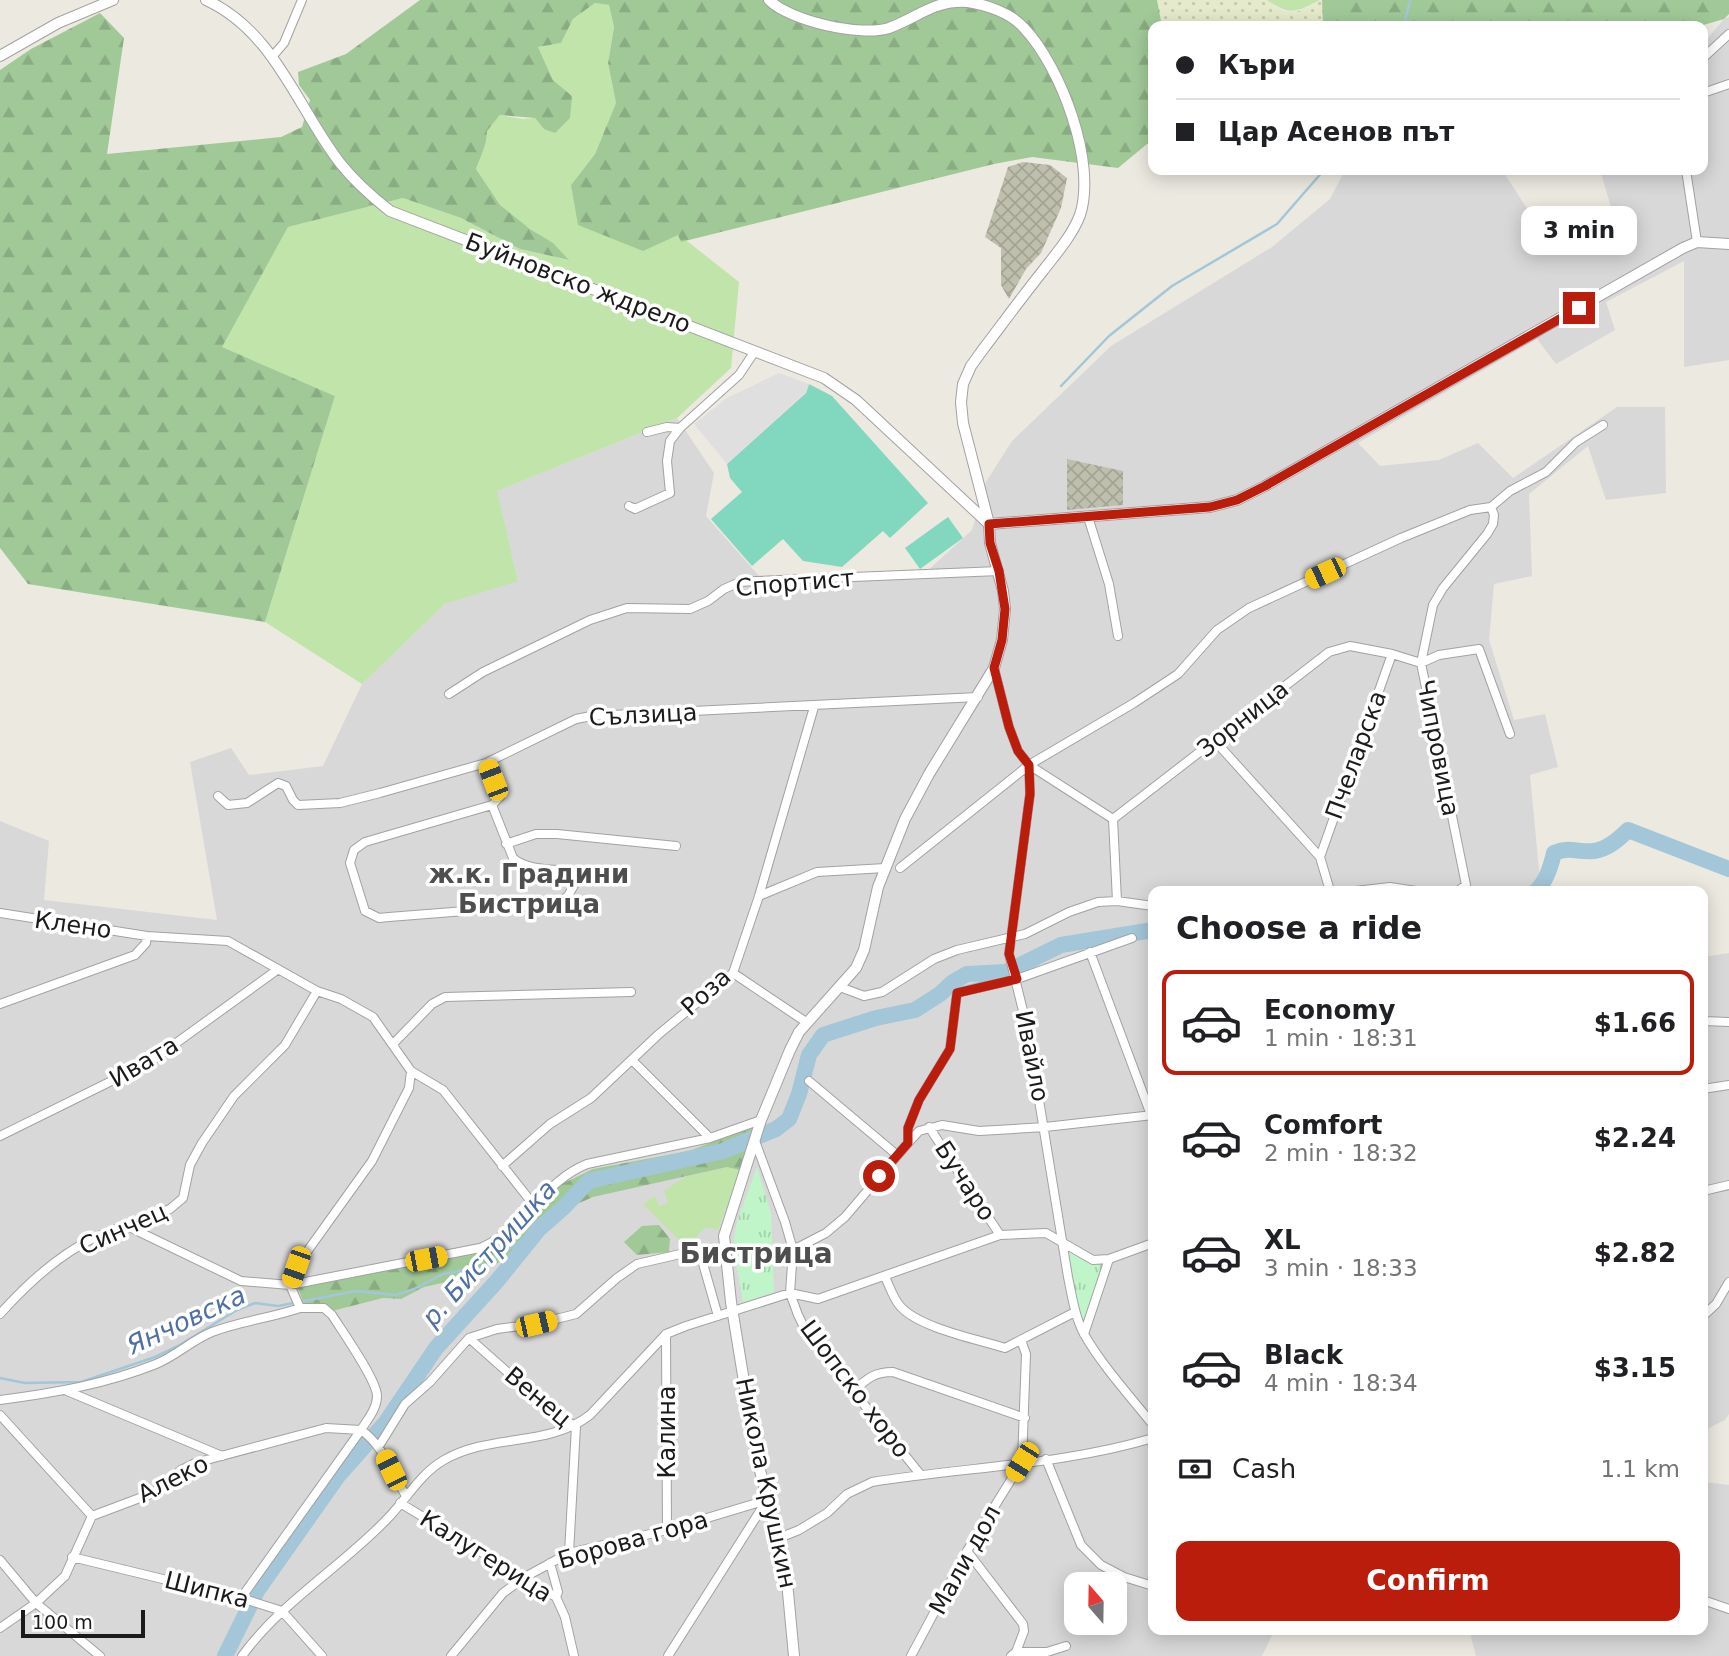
<!DOCTYPE html>
<meta charset="utf-8">
<style>
body{margin:0;font-family:"DejaVu Sans",sans-serif;background:#f6f6f6;color:#202124;height:100vh;display:flex;flex-direction:column;font-size:26px;white-space:nowrap}
*{box-sizing:border-box;margin:0}
p{font-size:23px;color:#757577}
.icon{flex:none;width:38px;height:38px;fill:none;stroke:currentColor;stroke-width:2;stroke-linecap:round;stroke-linejoin:round}
.map{position:relative;flex:1;overflow:hidden}
.panel{position:absolute;left:1148px;top:886px;width:560px;height:749px;display:flex;flex-direction:column;background:#fff;border-radius:14px;box-shadow:0 4px 18px #0003}
.panel>*{flex:none}
.top-card{position:absolute;left:1148px;top:21px;width:560px;height:154px;border-radius:14px;box-shadow:0 4px 18px #0003;display:grid;align-content:center;height:154px;padding:0 28px;background:#fff}
.needle{width:46px;rotate:340deg}
.buttons{position:absolute;left:1064px;top:1572px;display:grid;gap:14px}
.buttons a{display:grid;place-items:center;width:63px;height:63px;border-radius:14px;background:#fff;box-shadow:0 4px 18px #0003;font-size:35px}
.scale{position:absolute;left:21px;bottom:18px;width:124px;box-sizing:border-box;padding-left:7px;border:4px solid #1b1b1b;border-top:0;font-size:19px;line-height:24px;white-space:nowrap;color:#1b1b1b;-webkit-text-stroke:5px #fff;paint-order:stroke}
.end{position:absolute;width:32px;height:32px;margin:-16px;border:9px solid #ba1d0c;background:#fff;box-shadow:0 0 0 4px #fff}
.from{border-radius:50%}
.bubble{position:absolute;height:49px;border-radius:14px;background:#fff;box-shadow:0 4px 18px #0003;font-size:23px;font-weight:600;line-height:49px;text-align:center}
.car{position:absolute;width:21px;height:42px;margin:-21px -10px;border-radius:9px;box-shadow:0 0 5px 2px #0007;background:linear-gradient(#f5c518 24%,#345 0 40%,#f5c518 0 76%,#345 0 86%,#f5c518 0)}
.top-card b{display:flex;align-items:center;gap:24px;height:66px;font-size:26px}
.top-card b+b{border-top:2px solid #e0e0e0}
.top-card i{width:18px;height:18px;background:#202124}
ul{padding:0;list-style:none}
li{display:flex;align-items:center;gap:21px;height:105px;margin:0 14px 10px;padding:0 14px;border:4px solid transparent;border-radius:14px}
li div{flex:1}
li b{display:block;font-size:26px}
li em{font-style:normal;font-weight:600}
li.on{border-color:#ba1d0c}
li>.icon{width:63px;height:63px;stroke-width:1.5}
h2{padding:0 28px;font-size:32px;line-height:84px}
.pay{display:flex;align-items:center;gap:18px;height:77px;padding:0 28px;font-size:26px}
.pay p{margin-inline-start:auto}
.primary-button{display:flex;gap:14px;margin-top:auto;padding:14px 28px}
.primary-button a{flex:1;height:80px;border-radius:14px;background:#ba1d0c;color:#fff;font-size:28px;font-weight:600;line-height:80px;text-align:center}
.map>svg:first-child{display:block}
.residential{fill:#d9d8d8;fill-rule:evenodd}
.construction{fill:url(#construction-cross-hatch)}
.farmland{fill:url(#farmland-dots)}
.grass{fill:#c0e4a9}
.forest{fill:url(#forest-firs)}
.park{fill:url(#park-tufts)}
.pitch{fill:#82d7bf}
.parking{fill:#dfdfdf}
.lines{fill:none;stroke-linecap:round;stroke-linejoin:round}
.stream{stroke:#a3c6d8;stroke-width:2.5}
.river{stroke:#a3c6d8;stroke-width:16}
.minor-casing{stroke:#a2a2a2;stroke-width:10}
.tertiary-casing{stroke:#a2a2a2;stroke-width:12}
.minor{stroke:#fff;stroke-width:8}
.tertiary{stroke:#fff;stroke-width:10}
.route{stroke:#ba1d0c;stroke-width:9}
.labels{text-anchor:middle;dominant-baseline:central;stroke-width:7;stroke-linejoin:round;paint-order:stroke}
.street-label{font-size:24px;fill:#1b1b1b;stroke:#fff}
.neighbourhood-label{font-size:26px;font-weight:bold;fill:#4e4e4e;stroke:#fff}
.water-label{font-size:26px;font-style:italic;fill:#4e70a4;stroke:#fff}
.quarter-label{font-size:28px;font-weight:bold;fill:#4e4e4e;stroke:#fff}
</style>
<div class="map">
<svg width="1729" height="1656" viewBox="0 0 1729 1656">
<defs>
<pattern id="construction-cross-hatch" width="8" height="8" patternUnits="userSpaceOnUse" patternTransform="scale(1.75)"><rect width="8" height="8" fill="#bec0ad"/><path d="M0 0l8 8M0 8l8-8" fill="none" stroke="#a3a494"/></pattern>
<pattern id="farmland-dots" width="8" height="8" patternUnits="userSpaceOnUse" patternTransform="scale(1.75)"><rect width="8" height="8" fill="#e5eacc"/><path d="M2 2h.1M6 6h.1" fill="none" stroke="#c4c8af" stroke-width="1.8" stroke-linecap="round"/></pattern>
<pattern id="forest-firs" width="22" height="20" patternUnits="userSpaceOnUse" patternTransform="scale(1.75)"><rect width="22" height="20" fill="#a1c998"/><path d="M5 1l3.5 6h-7zM16 11l3.5 6h-7z" fill="#8aac82"/></pattern>
<pattern id="park-tufts" width="24" height="20" patternUnits="userSpaceOnUse" patternTransform="scale(1.75)"><rect width="24" height="20" fill="#bff5c8"/><path d="M3 7l-1-3M5 7V3M7 7l1-3M15 17l-1-3M17 17v-4M19 17l1-3" fill="none" stroke="#a4d1ab"/></pattern>
</defs>
<rect width="100%" height="100%" fill="#ece9e1"/>
<path class="residential" d="M1729 17V360L1684 367V261L1606 302 1615 330 1556 364 1537 339 1358 443 1380 466 1439 460 1478 443 1513 478 1617 407H1665L1666 493 1606 500 1588 446 1529 494 1532 576 1494 584 1489 640 1514 720 1545 714 1558 767 1530 775 1541 891H1153V1629H1275L1262 1656H0V821L49 841 44 900 217 920 190 762 231 748 249 775 323 766 362 684 445 604 518 580 496 491 677 418 714 473 706 516 759 576 924 574 972 530 986 482 1012 441 1111 346 1272 247 1330 199 1345 170H1502L1551 245 1611 207 1600 170H1703V44L1724 19ZM1076 1584H1115V1622H1076Z
M1729 953V1414L1725 1420 1703 1431V957Z
M1703 1482 1729 1485V1656H1476L1469 1629H1703Z"/>
<path class="construction" d="M1023 162 1050 165 1067 178 1061 208 1041 253 1026 269 1009 299 1001 285V248L985 237 1008 167Z
M1067 459 1123 471V505L1067 510Z"/>
<path class="farmland" d="M1157 0H1267L1284 12 1299 11 1322 0 1323 26H1162Z"/>
<path class="grass" d="M1267 0H1320C1296 12 1290 16 1267 0Z
M595 3 609 5 614 27 608 63 616 103 595 154 571 185 678 234 739 282 731 368 677 418 497 491 518 581 445 604 362 684 265 622 335 396 221 347 288 227 403 198 461 218 520 249 568 260C550 236 520 227 500 205 491 195 484 181 476 169 481 155 487 145 487 131L500 115 523 119 535 118 544 129 572 96 553 80 538 47 561 43 573 19Z
M727 1167 740 1170 718 1230 706 1227 686 1247 643 1204 655 1196 659 1206 668 1203 664 1191 685 1177Z"/>
<path class="forest" d="M420 0H1157L1162 26H1153V143L1147 144 1118 168 1032 157 994 164 681 242 678 235 643 251 578 225 571 185 595 154 616 103 608 63 614 27 609 5 595 3 573 19 561 43 538 47 553 80 572 96 570 118 555 133 544 129 535 118 500 115 487 131C487 145 481 155 476 169L500 205 530 229 553 243 569 260 520 249 461 218 403 198 288 227 222 347 335 396 265 622 28 584 0 548V70L31 49 100 13 124 38 107 154 281 137 302 127 310 100 299 85 298 72 346 54Z
M1322 0H1729V14L1724 19 1700 26H1323Z
M754 1126 740 1170 727 1167 593 1197 577 1204 498 1263 451 1281 424 1287 401 1299 383 1298 332 1311 325 1304H304L297 1286 496 1247 560 1185 593 1169 689 1151Z
M659 1225 670 1239 669 1252 637 1255 624 1242 642 1226Z"/>
<path class="park" d="M757 1167 771 1213 774 1292 743 1302 733 1244 737 1222Z
M1060 1240 1093 1260 1109 1259 1084 1334Z"/>
<path class="pitch" d="M809 384 832 396 928 503 890 538 883 531 842 567 803 561 783 539 752 566 711 519 742 492 730 478 727 464 806 393Z
M948 517 963 538 920 569 905 548Z"/>
<path class="parking" d="M779 373 809 384 806 392 727 464 694 424 727 398Z"/>
<g class="lines">
<path class="stream" d="M1404 26 1410 0
M1061 386 1109 336 1172 286 1277 224 1324 170
M940 994 982 982 1006 972
M0 1378 25 1383 81 1382 155 1357 178 1346 237 1310 255 1303 278 1306 356 1291 396 1295 414 1289 443 1274 481 1267 539 1229"/>
<path class="river" d="M1536 891C1546 882 1551 866 1554 853 1572 846 1578 853 1594 851 1608 849 1619 839 1628 830L1729 869
M225 1656 257 1591 338 1476 386 1422 436 1348 497 1281 539 1229 563 1208 589 1181 723 1151 776 1129 789 1119 799 1094 809 1055 823 1035 876 1018 915 1010 940 994 953 982 967 974 1006 972 1061 945 1153 930"/>
<defs>
<path id="minor" d="M272 57 284 43 302 0
M1703 58 1729 34
M1703 93 1729 84
M1686 170 1697 242
M647 432 667 427 680 428
M629 506 635 509 670 493 667 461 670 441 680 428 739 375 755 351
M1491 507 1510 491 1546 472 1576 442 1603 425
M1088 517 1109 584 1118 636
M994 668 1009 727 1018 751 1029 765 1030 794 1009 954 1027 1027 1068 1277C1072 1296 1075 1317 1084 1334 1103 1367 1130 1396 1153 1425
M449 694 483 672 590 620 627 608 690 609 708 601 724 589 740 582 756 581 999 571
M1215 741 1320 857 1330 891
M486 763 500 797 492 805 365 842 354 850 350 863 365 911 379 918 389 917 556 904 568 896 574 885 573 876 568 871C550 869 526 870 513 858L492 805
M1029 765 1113 819
M218 796 228 805 247 803 278 783 286 786 293 800 298 805 340 803 380 793 486 763 576 719 591 716 978 697
M1113 819 1329 652 1350 646 1392 654 1421 663 1439 655 1479 649 1510 734
M1113 819 1117 901
M506 844 536 834H557L676 846
M1320 857 1392 654
M900 868 1029 765 1134 703 1178 674 1217 630 1249 608 1401 538 1470 510 1491 507
M1355 891 1390 887 1416 891
M1458 891 1466 885 1421 663 1433 605 1443 588 1487 534 1493 524 1494 515 1491 507
M759 896 817 872 885 868
M0 913 147 936 228 941 317 991 341 999 373 1017 411 1071 443 1090 533 1204
M1090 952 1151 1115
M733 973 806 1022
M840 987 864 996 882 992 934 959 957 950 1025 934 1069 912 1098 902 1117 901 1153 906
M0 1004 135 955 146 943 147 936
M1703 1021 1729 1022
M393 1044 432 1004 445 997 631 992
M633 1061 710 1138
M809 1081 897 1155
M1703 1089 1729 1085
M929 1127 1000 1235
M0 1136 150 1062 277 970
M755 1141 785 1222 793 1250 790 1293 798 1315 808 1335 920 1474
M908 1143 919 1131 942 1125 979 1131 1045 1127 1153 1115
M502 1166 550 1124 591 1098 659 1034 733 973 759 896 814 707
M1703 1191 1729 1185
M127 1226 241 1281 290 1285 480 1248C522 1232 542 1182 587 1164L710 1138 761 1120
M793 1250 826 1233 845 1217 908 1143V1128L919 1100 950 1049 957 993 1017 979 1132 938
M885 1277C890 1287 893 1298 900 1306 919 1328 977 1339 1005 1348L1075 1312
M0 1314C26 1285 58 1255 94 1238 118 1227 145 1219 170 1209L183 1198 190 1165 202 1143 234 1096 285 1045 317 991
M1703 1316 1716 1304 1729 1282
M666 1334 667 1530
M1084 1334 1109 1259
M469 1338 558 1417 576 1426 569 1553
M67 1391 222 1456
M854 1391C867 1378 875 1372 893 1372L1025 1418
M0 1400C54 1393 106 1384 156 1364 176 1356 192 1340 212 1332 241 1321 271 1318 300 1308
M0 1415 92 1516
M379 1446 405 1404 430 1382 469 1338 497 1329 536 1324 576 1314 617 1278 637 1264 689 1252 700 1253 718 1316
M1046 1459 1081 1545 1101 1565 1124 1577 1153 1586
M406 1496C392 1473 383 1445 361 1430 367 1420 377 1409 377 1396 377 1380 342 1331 332 1315L324 1308H300L290 1285 296 1267 372 1161 409 1088 411 1071
M400 1503 556 1597 565 1617 574 1656
M779 1538 799 1530 827 1513 847 1494 872 1482C965 1467 1063 1465 1153 1438
M967 1551 1023 1624 1024 1631 1016 1652
M72 1557 241 1598 282 1611 322 1656
M0 1560 36 1603 100 1656
M550 1563 558 1592 556 1597
M241 1598 361 1430
M1703 1600 1729 1609
M0 1628 36 1603 65 1576 92 1516 153 1493 181 1470 195 1463 326 1428 361 1430
M242 1656C282 1601 343 1566 389 1517 407 1498 421 1473 444 1460 490 1433 547 1448 590 1415L666 1334 686 1326 790 1293 818 1299 1000 1235 1046 1233 1093 1260 1109 1259 1153 1243
M451 1656 503 1593 525 1577 569 1553 667 1530 767 1500
M668 1656 767 1500
M911 1656 967 1551 1022 1462 1026 1354 1021 1340
M1011 1656 1016 1652H1047L1066 1646"/>
<path id="tertiary" d="M206 0C274 31 297 107 340 163 355 182 371 196 390 211L824 378 856 400 989 524
M769 0C790 21 861 37 889 28 919 17 933 0 968 2 987 5 1011 13 1024 28 1061 67 1097 163 1080 215 1072 236 1055 255 1042 272 1022 297 1003 323 984 348L971 366 963 384 961 402 963 423 989 524 990 543 1003 591 1005 609 1002 640 994 668 929 774 905 819 878 887 864 950 856 968 799 1032 790 1050 761 1120 724 1236 731 1302 756 1455 786 1571 794 1656
M0 56 58 23 113 0
M989 524 1210 507 1237 500 1265 486 1683 248 1697 242 1729 244"/>
</defs>
<use href="#minor" class="minor-casing"/>
<use href="#tertiary" class="tertiary-casing"/>
<use href="#minor" class="minor"/>
<use href="#tertiary" class="tertiary"/>
</g>
<g class="lines">
<path class="route" d="M879 1176 908 1143V1128L919 1100 950 1049 957 993 1017 979 1009 954 1030 794 1029 765 1018 751 1009 727 994 668 1002 640 1005 609 999 571 990 543 989 524 1210 507 1237 500 1265 486 1579 308"/>
</g>
<g class="labels">
<g class="street-label">
<text transform="translate(578 283) rotate(21)">Буйновско ждрело</text>
<text transform="translate(795 583) rotate(-5)">Спортист</text>
<text transform="translate(643 715) rotate(-3)">Сълзица</text>
<text transform="translate(1243 719) rotate(-38)">Зорница</text>
<text transform="translate(1438 748) rotate(79)">Чипровица</text>
<text transform="translate(1356 755) rotate(-70)">Пчеларска</text>
<text transform="translate(73 925) rotate(8)">Клено</text>
<text transform="translate(706 992) rotate(-42)">Роза</text>
<text transform="translate(1032 1056) rotate(79)">Ивайло</text>
<text transform="translate(144 1062) rotate(-31)">Ивата</text>
<text transform="translate(965 1181) rotate(57)">Бучаро</text>
<text transform="translate(123 1229) rotate(-24)">Синчец</text>
<text transform="translate(855 1389) rotate(53)">Шопско хоро</text>
<text transform="translate(538 1397) rotate(40)">Венец</text>
<text transform="translate(667 1432) rotate(-90)">Калина</text>
<text transform="translate(173 1479) rotate(-27)">Алеко</text>
<text transform="translate(766 1483) rotate(78)">Никола Крушкин</text>
<text transform="translate(633 1540) rotate(-16)">Борова гора</text>
<text transform="translate(486 1556) rotate(32)">Калугерица</text>
<text transform="translate(965 1560) rotate(-61)">Мали дол</text>
<text transform="translate(207 1590) rotate(14)">Шипка</text>
</g>
<g class="neighbourhood-label">
<text x="529" y="874">ж.к. Градини<tspan x="529" dy="30">Бистрица</tspan></text>
</g>
<g class="water-label">
<text transform="translate(489 1253) rotate(-48)">р. Бистришка</text>
<text transform="translate(186 1320) rotate(-25)">Янчовска</text>
</g>
<g class="quarter-label">
<text x="756" y="1253">Бистрица</text>
</g>
</g>
</svg>
<div class="buttons">
<a><svg class="needle" viewBox="-14 -14 28 28"><path d="M0-13l5 13h-10z" fill="#e53935"/><path d="M0 13l5-13h-10z" fill="#757577"/></svg></a>
</div>
<div class="scale">100 m</div>
<i class="end from" style="left:879px;top:1176px"></i>
<i class="end" style="left:1579px;top:308px"></i>
<div class="bubble" style="left:1521px;top:206px;width:116px">3 min</div>
<i class="car" style="left:1325px;top:573px;rotate:245deg"></i>
<i class="car" style="left:493px;top:780px;rotate:339deg"></i>
<i class="car" style="left:426px;top:1259px;rotate:79deg"></i>
<i class="car" style="left:296px;top:1267px;rotate:199deg"></i>
<i class="car" style="left:536px;top:1324px;rotate:77deg"></i>
<i class="car" style="left:1022px;top:1462px;rotate:212deg"></i>
<i class="car" style="left:391px;top:1470px;rotate:334deg"></i>
<div class="top-card">
<b><i class="from"></i>Къри</b>
<b><i></i>Цар Асенов път</b>
</div>
<section class="panel">
<h2>Choose a ride</h2>
<ul>
<li class="on"><svg class="icon" aria-label="car" viewBox="0 0 24 24"><path d="M5 17H2v-5l4-1 3-4h7l3 4 3 1v5h-3M9 17h6M6 11h13"/><circle cx="7" cy="17" r="2"/><circle cx="17" cy="17" r="2"/></svg><div><b>Economy</b><p>1 min · 18:31</p></div><em>$1.66</em></li>
<li><svg class="icon" aria-label="car" viewBox="0 0 24 24"><path d="M5 17H2v-5l4-1 3-4h7l3 4 3 1v5h-3M9 17h6M6 11h13"/><circle cx="7" cy="17" r="2"/><circle cx="17" cy="17" r="2"/></svg><div><b>Comfort</b><p>2 min · 18:32</p></div><em>$2.24</em></li>
<li><svg class="icon" aria-label="car" viewBox="0 0 24 24"><path d="M5 17H2v-5l4-1 3-4h7l3 4 3 1v5h-3M9 17h6M6 11h13"/><circle cx="7" cy="17" r="2"/><circle cx="17" cy="17" r="2"/></svg><div><b>XL</b><p>3 min · 18:33</p></div><em>$2.82</em></li>
<li><svg class="icon" aria-label="car" viewBox="0 0 24 24"><path d="M5 17H2v-5l4-1 3-4h7l3 4 3 1v5h-3M9 17h6M6 11h13"/><circle cx="7" cy="17" r="2"/><circle cx="17" cy="17" r="2"/></svg><div><b>Black</b><p>4 min · 18:34</p></div><em>$3.15</em></li>
</ul>
<div class="pay"><svg class="icon" aria-label="cash" viewBox="0 0 24 24"><path d="M3 7h18v10H3z"/><circle cx="12" cy="12" r="2"/></svg>Cash<p>1.1 km</p></div>
<div class="primary-button"><a>Confirm</a></div>
</section>
</div>
